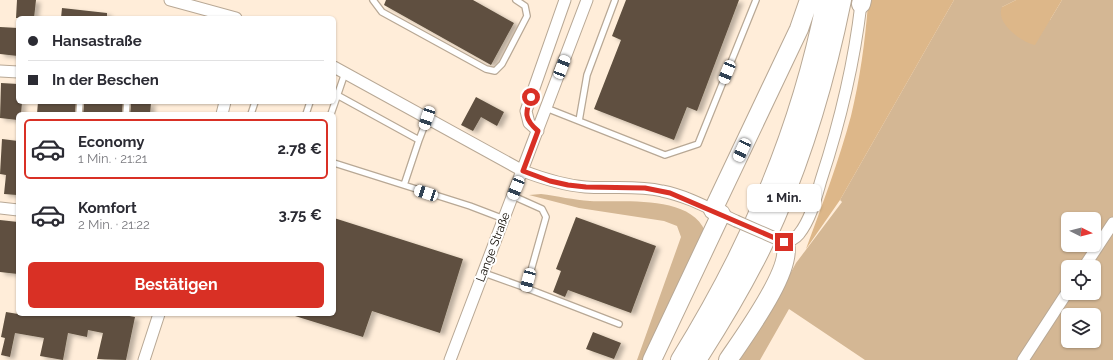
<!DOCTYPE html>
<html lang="de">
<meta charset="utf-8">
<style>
body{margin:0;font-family:Raleway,sans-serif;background:#f7f7f7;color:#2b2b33;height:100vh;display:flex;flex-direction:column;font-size:15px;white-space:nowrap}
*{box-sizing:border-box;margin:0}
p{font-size:13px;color:#7c7c81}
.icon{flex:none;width:22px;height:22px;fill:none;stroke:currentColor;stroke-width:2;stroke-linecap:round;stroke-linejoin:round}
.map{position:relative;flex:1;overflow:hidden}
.side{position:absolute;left:16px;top:112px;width:320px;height:204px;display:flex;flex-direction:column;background:#fff;border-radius:6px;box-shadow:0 1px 3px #0004}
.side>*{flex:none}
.hud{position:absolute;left:16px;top:16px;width:320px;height:88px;border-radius:6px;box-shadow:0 1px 3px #0004;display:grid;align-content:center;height:88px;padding:0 12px;background:#fff}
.needle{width:26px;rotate:96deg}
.fabs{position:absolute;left:1061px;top:212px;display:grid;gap:8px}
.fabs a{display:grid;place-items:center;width:40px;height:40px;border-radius:6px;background:#fff;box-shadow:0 1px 3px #0004;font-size:20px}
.end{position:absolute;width:18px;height:18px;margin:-9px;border:5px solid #d93025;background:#fff;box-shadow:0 0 0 2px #fff}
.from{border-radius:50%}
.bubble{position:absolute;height:28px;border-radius:6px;background:#fff;box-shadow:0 1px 3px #0004;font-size:13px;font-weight:700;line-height:28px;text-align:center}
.car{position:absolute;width:12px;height:24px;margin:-12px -6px;border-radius:5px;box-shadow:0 0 3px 1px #0007;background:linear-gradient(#fff 24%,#345 0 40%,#fff 0 76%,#345 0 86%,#fff 0)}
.hud b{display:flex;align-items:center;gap:14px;height:38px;font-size:15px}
.hud b+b{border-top:1px solid #e1e1e2}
.hud i{width:10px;height:10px;background:#2b2b33}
ul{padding:7px 0 0;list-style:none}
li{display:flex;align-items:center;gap:12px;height:60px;margin:0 8px 6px;padding:0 4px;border:2px solid transparent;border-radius:6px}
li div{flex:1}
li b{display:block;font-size:15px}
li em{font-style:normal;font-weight:700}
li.current{border-color:#d93025}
li>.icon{width:36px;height:36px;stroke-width:1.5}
.button{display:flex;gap:8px;margin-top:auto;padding:8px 12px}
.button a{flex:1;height:46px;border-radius:6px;background:#d93025;color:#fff;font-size:16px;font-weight:700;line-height:46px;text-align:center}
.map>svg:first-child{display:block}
.green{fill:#d4b794;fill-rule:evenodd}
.forest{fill:#ddb789}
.building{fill:#5e503f;filter:url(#shadow)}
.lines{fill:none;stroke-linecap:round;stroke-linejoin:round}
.service-casing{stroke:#b8a895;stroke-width:8}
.minor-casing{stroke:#b8a895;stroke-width:13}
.trunk-casing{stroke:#b8a895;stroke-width:20}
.service{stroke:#fff;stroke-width:5.5}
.minor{stroke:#fff;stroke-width:11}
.trunk{stroke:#fff;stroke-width:18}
.minor-bridge-casing{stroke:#b8a895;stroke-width:13;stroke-linecap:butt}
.minor-bridge{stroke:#fff;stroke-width:11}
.route{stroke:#d93025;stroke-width:5}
.labels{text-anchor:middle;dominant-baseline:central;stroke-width:4;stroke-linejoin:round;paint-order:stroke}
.street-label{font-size:12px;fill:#130e07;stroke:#fff}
</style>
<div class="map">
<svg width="1113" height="360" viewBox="0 0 1113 360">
<defs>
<filter id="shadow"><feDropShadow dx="4.5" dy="2.5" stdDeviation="2" flood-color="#0004"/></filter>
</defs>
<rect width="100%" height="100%" fill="#ffedd9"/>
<path class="green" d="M954 0H1016L1002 7 1050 20 1062 0H1113V360H865L789 309 760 360H739L768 314 796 263 842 202 840 200ZM1068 219H1094V245H1068ZM1068 267H1094V293H1068ZM1068 315H1094V341H1068Z
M541 194C557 196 574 200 590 201 622 203 689 194 705 231L644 360H637L681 237 677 226 664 221 579 208 529 195Z"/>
<path class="forest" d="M867 0H954L840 200 806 249C822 205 839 161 851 116 860 79 865 42 868 4Z
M1016 0H1062L1035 45C1021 42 995 23 1002 7Z"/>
<path class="building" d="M17 0H36L34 18H16Z
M386 0H473L514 23 491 65 384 5Z
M626 0H739L697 111 687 107 674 140 594 109 621 40 612 36Z
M62 8 107 13V18H61Z
M0 27 18 28V56L0 54Z
M1 83 18 84V102H22L21 114H18V120L0 118Z
M476 97 504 112 497 126 481 117 473 131 461 125Z
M38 102H76L75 114H37Z
M84 102H123L122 114H83Z
M131 102 151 103 150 114H130Z
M2 139 18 141 17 195 4 194 6 175 0 174Z
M576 217 656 246 631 313 568 290 565 297 553 292 561 271 556 269Z
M334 218 463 259 440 333 372 311 363 337 295 316V314H334Z
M0 220 18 222V274L0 272Z
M6 312 18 314H118L135 317 126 360 97 359 103 333 88 330 87 337 68 333 63 360 40 356 44 338 15 333 10 357 1 355 5 338 1 337Z
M593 332 621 343 614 359 586 349Z"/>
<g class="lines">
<defs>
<path id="service" d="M373 0 382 12 486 69 495 71 502 64 527 16 525 6 516 0
M337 95 419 140 404 185
M546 108 665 155 698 144 756 0
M79 114 80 102
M126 114 127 102
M251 114 255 102
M306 114 310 102
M331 114 345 73
M579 121 587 75 615 0
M419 140 427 119
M334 163 470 206 504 219
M484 273 526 288 546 217 542 209 513 196
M526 288 619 324"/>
<path id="minor" d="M170 0 236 18
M334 67 523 171C544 179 563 185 585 187 611 189 636 185 662 191 688 196 712 210 736 221
M0 71 18 72
M222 114 225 102
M538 131 529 123 526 111 565 0
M0 208 18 210
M784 242C790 241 795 239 799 234 811 219 816 197 821 180 840 122 854 64 861 4
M1084 267 1113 223
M144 360 159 314
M450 360 587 0
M1023 360 1068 291"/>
<path id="trunk" d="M861 4 862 0
M713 210 799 29 809 0
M652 360 721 214
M680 360C750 247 800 131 826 0
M697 360C726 315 755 266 776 217 806 147 827 74 842 0
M728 360C742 339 797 265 784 242"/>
</defs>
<use href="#service" class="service-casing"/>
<use href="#minor" class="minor-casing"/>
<use href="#trunk" class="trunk-casing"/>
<use href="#service" class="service"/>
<use href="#minor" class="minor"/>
<use href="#trunk" class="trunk"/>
<defs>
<path id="minor-bridge" d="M736 221 784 242"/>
</defs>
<use href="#minor-bridge" class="minor-bridge-casing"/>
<use href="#minor-bridge" class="minor-bridge"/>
</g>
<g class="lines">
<path class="route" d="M531 97C525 113 524 119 538 131L523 171 550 181 568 185 586 187 645 188 670 193 784 242"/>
</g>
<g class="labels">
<g class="street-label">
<text transform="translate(493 247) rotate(-69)">Lange Straße</text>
</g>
</g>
</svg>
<div class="fabs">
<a><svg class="needle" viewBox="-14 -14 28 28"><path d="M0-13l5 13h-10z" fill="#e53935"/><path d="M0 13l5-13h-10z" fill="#7c7c81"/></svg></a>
<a><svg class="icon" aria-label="locate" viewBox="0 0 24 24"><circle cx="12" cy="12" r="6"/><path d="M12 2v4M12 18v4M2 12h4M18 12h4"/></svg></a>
<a><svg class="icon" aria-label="layers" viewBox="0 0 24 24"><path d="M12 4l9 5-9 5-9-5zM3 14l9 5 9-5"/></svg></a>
</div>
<i class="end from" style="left:531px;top:97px"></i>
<i class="end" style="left:784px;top:242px"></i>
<div class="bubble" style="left:747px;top:184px;width:74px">1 Min.</div>
<i class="car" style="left:562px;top:67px;rotate:21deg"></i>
<i class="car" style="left:727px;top:72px;rotate:202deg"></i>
<i class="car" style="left:427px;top:118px;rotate:199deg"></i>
<i class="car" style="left:742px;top:150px;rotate:205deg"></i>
<i class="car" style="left:516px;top:188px;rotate:202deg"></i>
<i class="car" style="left:426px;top:193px;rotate:288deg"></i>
<i class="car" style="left:528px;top:280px;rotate:195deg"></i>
<div class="hud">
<b><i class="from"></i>Hansastraße</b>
<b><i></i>In der Beschen</b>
</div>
<section class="side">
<ul>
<li class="current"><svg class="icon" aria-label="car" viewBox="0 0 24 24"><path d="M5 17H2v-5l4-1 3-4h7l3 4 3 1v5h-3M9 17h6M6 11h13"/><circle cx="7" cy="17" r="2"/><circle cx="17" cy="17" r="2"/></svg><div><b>Economy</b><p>1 Min. · 21:21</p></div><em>2.78 €</em></li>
<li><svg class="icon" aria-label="car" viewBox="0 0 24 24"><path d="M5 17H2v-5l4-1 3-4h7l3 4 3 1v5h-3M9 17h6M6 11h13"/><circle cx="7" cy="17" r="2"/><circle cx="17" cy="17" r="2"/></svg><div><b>Komfort</b><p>2 Min. · 21:22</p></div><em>3.75 €</em></li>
</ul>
<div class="button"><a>Bestätigen</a></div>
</section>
</div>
